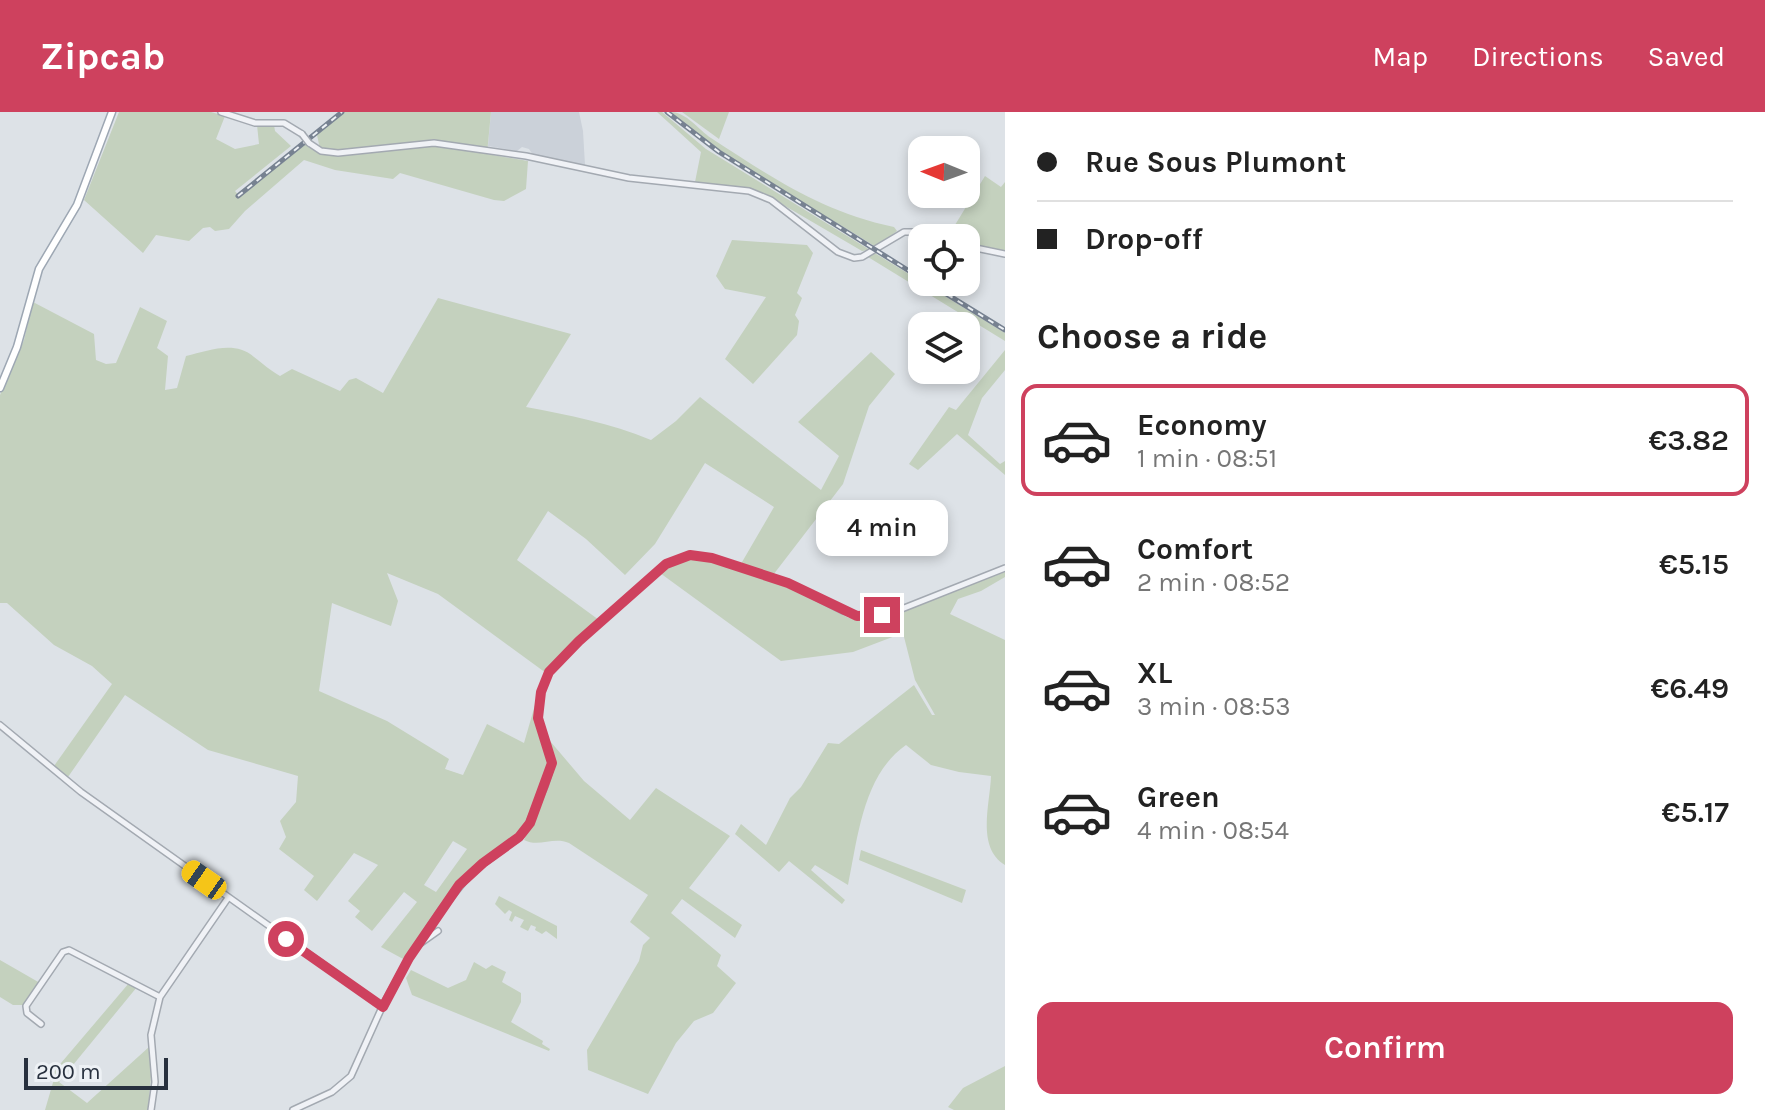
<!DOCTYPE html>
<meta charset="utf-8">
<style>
body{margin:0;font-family:Karla,sans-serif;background:#f6f6f6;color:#222;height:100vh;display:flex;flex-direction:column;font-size:30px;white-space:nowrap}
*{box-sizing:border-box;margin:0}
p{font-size:26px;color:#767676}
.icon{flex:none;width:44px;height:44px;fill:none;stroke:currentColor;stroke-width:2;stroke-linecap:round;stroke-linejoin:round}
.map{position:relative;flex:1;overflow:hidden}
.details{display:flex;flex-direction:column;background:#fff;width:760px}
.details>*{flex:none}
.hud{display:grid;align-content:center;height:176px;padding:0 32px;background:#fff}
.needle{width:52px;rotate:271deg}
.controls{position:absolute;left:908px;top:24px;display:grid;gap:16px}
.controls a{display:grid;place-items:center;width:72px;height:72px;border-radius:16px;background:#fff;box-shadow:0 4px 12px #0003;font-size:40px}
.scale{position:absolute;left:24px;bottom:20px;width:144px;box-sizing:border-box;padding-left:8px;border:4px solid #27303e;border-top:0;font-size:22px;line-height:28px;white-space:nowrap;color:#27303e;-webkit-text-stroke:6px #edf1f5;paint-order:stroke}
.end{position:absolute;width:36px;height:36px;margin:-18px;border:10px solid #ce415e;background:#fff;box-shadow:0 0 0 4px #fff}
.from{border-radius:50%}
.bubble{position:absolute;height:56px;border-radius:16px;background:#fff;box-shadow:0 4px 12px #0003;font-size:26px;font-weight:600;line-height:56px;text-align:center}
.car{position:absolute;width:24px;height:48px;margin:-24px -12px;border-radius:10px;box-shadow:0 0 6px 2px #0007;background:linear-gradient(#f5c518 24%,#345 0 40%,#f5c518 0 76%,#345 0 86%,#f5c518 0)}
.hud b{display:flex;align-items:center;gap:28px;height:76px;font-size:30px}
.hud b+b{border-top:2px solid #e0e0e0}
.hud i{width:20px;height:20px;background:#222}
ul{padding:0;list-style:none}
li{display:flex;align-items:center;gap:24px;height:112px;margin:0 16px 12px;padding:0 16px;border:4px solid transparent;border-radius:16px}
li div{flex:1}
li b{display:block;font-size:30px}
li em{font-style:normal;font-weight:600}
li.active{border-color:#ce415e}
li>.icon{width:72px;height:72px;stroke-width:1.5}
h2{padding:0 32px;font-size:36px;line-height:96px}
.button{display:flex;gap:16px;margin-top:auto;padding:16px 32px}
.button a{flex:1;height:92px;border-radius:16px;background:#ce415e;color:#fff;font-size:32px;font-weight:600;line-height:92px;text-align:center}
header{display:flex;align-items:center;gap:48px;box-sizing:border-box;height:112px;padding:0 40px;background:#ce415e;color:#fff}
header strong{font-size:38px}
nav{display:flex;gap:44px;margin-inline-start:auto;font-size:28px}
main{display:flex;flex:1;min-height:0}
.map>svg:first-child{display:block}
.built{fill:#cbd1d9}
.green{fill:#c4d1be;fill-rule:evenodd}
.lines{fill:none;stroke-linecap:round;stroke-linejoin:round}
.minor-casing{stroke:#a3a9b1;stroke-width:8}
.major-casing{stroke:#9da7b3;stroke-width:9}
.minor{stroke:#f0f2f6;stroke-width:5}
.major{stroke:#fff;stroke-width:6}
.rail-casing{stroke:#778291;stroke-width:5}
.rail{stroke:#edf1f5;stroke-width:2;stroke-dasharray:6;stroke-linecap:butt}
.minor-bridge-casing{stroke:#a3a9b1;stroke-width:8;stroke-linecap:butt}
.minor-bridge{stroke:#f0f2f6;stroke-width:5}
.route{stroke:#ce415e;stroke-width:10}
</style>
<header>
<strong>Zipcab</strong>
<nav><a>Map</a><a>Directions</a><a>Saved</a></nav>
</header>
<main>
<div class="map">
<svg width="1005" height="998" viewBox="0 0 1005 998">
<rect width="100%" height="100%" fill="#dde2e7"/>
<path class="built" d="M491 0H579L583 19 585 53 533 43 529 37 522 35 517 39 488 34Z"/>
<path class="green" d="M119 0H211L225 4 216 27 235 37 259 32 257 13H274L275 19 291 34 235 79 240 85 307 31 321 42 317 23 345 0H491L487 42 528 49 526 77 504 89 494 88 400 61 393 67 335 58 304 48 245 99 229 117 215 119 210 115 203 116 189 129 156 123 143 141 84 88Z
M657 0H662L706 37 870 138 862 139 761 80C742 73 717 76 695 70L701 40Z
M671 0C686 0 699 18 711 26 773 66 820 99 894 115L897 119 876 135C807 91 732 54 671 0Z
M682 0H729L719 27Z
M985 64 1001 75 1005 70V143L966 135V126H947Z
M732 128 807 133 813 141 797 181 802 186 795 203 799 209 797 223 753 272 725 247 766 185 725 177 716 164Z
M873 140 1005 221V229L868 145Z
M438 186 571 222 526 295C569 303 610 311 651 328L676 309 700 285 821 378 839 344 798 310 871 240 895 262 869 294 843 372 770 467 849 506 873 508 1005 460V465L981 479 958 487 950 502 1005 528V753C976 735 990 693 991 664L959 660 931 653 906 633C863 663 858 725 848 773L815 753 811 758 845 788 842 792 789 749 779 760 735 722 741 712 766 733 790 686 801 675 828 631 839 632 914 573 932 603H935L915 568 903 521 853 540 781 549 660 461C688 439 706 449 738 457L774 395 705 351 655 432 625 463 586 427 548 399 517 448 599 508 546 561 438 482 387 461 398 489 391 514 332 491 319 579 387 609 449 647 445 657 463 663 487 612 524 631 537 586V613L550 649 533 698 521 718 471 757 451 779 405 848 381 835 417 790 404 780 372 819 355 805 360 799 348 789 378 753 354 741 317 789 304 778 314 764 279 737 286 725 280 709 296 690 298 664 208 638 125 583 68 665 54 654 112 572 92 554 54 533 7 491H0V283L24 228 33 190 94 222 96 248 106 252 116 251 140 195 167 209 157 236 168 244 165 278 177 276 186 244C209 239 234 228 254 245 263 252 270 258 280 264L292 257 340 279 349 268 356 266 383 281ZM453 729 467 737 436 780 424 773Z
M1005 238V258L982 286 968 323 1000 352 1005 349V363L957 322 918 358 909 352 949 295 956 298Z
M550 629 584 669 630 708 656 676 730 724 689 776 742 813 735 826 682 787 671 801 721 843 717 854 736 871 713 901 694 909 676 931 648 982 588 958 587 938 639 849 643 833 650 826 630 810 648 783 569 731C553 724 539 736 524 728L548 676 555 653Z
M861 738 966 778 962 791 859 748Z
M499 784 557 814V827L546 819 542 822 535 818 536 815 531 813 528 819 520 815 524 808 515 804 512 810 509 808 512 800 509 798 505 802 495 792Z
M0 848 40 871 24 893H13L0 885Z
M474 850 486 857 492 853 506 860 502 870 521 881V890L511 910 543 929 542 932 550 937 549 939 412 883 406 866 411 858 448 876 466 868Z
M129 871 137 875 59 970 87 991 149 935 151 964 148 998H45L54 967 50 964Z
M1005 954V998H954L948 995 963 976Z"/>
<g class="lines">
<defs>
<path id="minor" d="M221 0 255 11H284L302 22
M309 31 321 39 338 41 434 31 526 44 629 66 749 79 771 88 838 140 854 146 862 145 904 120H916L939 126
M966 134 1005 142
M0 613 81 680 383 895
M421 831 438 819
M41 912 27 901 26 894 63 840 69 838 160 885
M151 998 155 970 151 923 160 885 228 786
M293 998 332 980 351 964 383 893 409 846 441 798 471 761 519 725 527 715 545 674 552 651 538 606 541 580 549 560 579 529 666 452 690 443 712 446 788 471 843 499 864 505 889 502 1005 456"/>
<path id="major" d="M0 276 17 235 39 157 77 93 112 0"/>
</defs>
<use href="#minor" class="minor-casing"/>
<use href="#major" class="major-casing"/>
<use href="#minor" class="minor"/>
<use href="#major" class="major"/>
<defs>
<path id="rail" d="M667 0 719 40 922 167
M238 84 342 0
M927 170 1005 218"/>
</defs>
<use href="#rail" class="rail-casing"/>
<use href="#rail" class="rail"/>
<defs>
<path id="minor-bridge" d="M302 22 309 31"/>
</defs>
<use href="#minor-bridge" class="minor-bridge-casing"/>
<use href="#minor-bridge" class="minor-bridge"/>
</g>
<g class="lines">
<path class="route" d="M286 827 383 895 409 846 459 773 483 751 519 725 530 711 552 651 538 606 541 580 549 560 579 529 666 452 690 443 712 446 788 471 857 504 882 503"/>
</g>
</svg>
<div class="controls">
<a><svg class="needle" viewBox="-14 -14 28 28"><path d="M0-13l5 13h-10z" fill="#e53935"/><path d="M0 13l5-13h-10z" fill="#767676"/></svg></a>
<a><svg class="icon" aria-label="locate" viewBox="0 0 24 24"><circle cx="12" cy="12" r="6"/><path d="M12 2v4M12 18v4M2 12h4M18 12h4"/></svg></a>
<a><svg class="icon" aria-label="layers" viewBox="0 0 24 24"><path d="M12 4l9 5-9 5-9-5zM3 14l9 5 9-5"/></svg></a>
</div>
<div class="scale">200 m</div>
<i class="end from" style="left:286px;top:827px"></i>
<i class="end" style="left:882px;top:503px"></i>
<div class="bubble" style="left:816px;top:388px;width:132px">4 min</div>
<i class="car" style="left:204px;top:768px;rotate:305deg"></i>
</div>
<section class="details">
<div class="hud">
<b><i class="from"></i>Rue Sous Plumont</b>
<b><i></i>Drop-off</b>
</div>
<h2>Choose a ride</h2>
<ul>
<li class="active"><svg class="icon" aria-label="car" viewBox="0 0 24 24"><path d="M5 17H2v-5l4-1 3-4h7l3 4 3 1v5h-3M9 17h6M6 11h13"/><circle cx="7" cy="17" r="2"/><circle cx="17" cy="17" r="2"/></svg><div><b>Economy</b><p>1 min · 08:51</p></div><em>€3.82</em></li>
<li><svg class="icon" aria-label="car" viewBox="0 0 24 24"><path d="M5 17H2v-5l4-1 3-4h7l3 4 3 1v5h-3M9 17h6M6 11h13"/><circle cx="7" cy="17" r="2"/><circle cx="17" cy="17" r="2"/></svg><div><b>Comfort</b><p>2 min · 08:52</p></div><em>€5.15</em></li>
<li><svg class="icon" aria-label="car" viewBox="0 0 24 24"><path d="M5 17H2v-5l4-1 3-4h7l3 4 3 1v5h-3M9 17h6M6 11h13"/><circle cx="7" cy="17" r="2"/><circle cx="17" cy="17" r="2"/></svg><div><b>XL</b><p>3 min · 08:53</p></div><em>€6.49</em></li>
<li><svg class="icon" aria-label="car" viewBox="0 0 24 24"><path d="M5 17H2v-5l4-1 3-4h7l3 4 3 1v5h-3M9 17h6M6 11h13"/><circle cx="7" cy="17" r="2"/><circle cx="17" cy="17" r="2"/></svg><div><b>Green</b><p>4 min · 08:54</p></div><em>€5.17</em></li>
</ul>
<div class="button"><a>Confirm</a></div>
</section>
</main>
